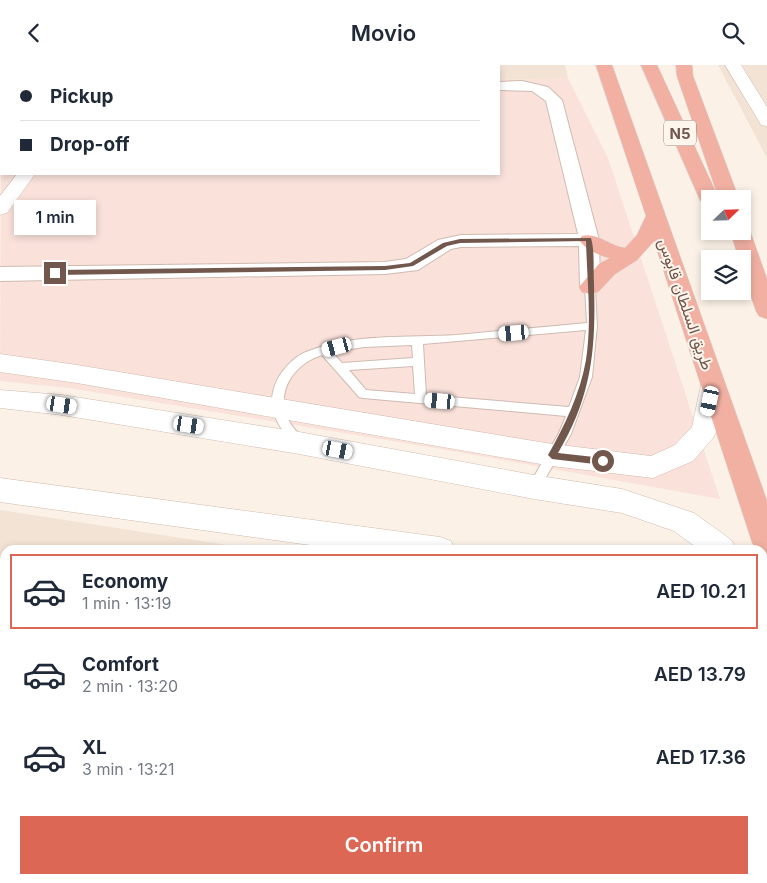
<!DOCTYPE html>
<meta charset="utf-8">
<style>
body{margin:0;font-family:Inter,Vazirmatn,sans-serif;background:#f2f2f3;color:#1f2937;height:100vh;display:flex;flex-direction:column;font-size:19px;white-space:nowrap}
*{box-sizing:border-box;margin:0}
p{font-size:16px;color:#747a83}
.icon{flex:none;width:28px;height:28px;fill:none;stroke:currentColor;stroke-width:2;stroke-linecap:round;stroke-linejoin:round}
.map{position:relative;flex:1;overflow:hidden}
.side{position:absolute;left:0px;top:480px;width:768px;height:339px;display:flex;flex-direction:column;background:#fff;border-radius:15px 15px 0 0;box-shadow:0 2px 8px #0003}
.side>*{flex:none}
.guide{position:absolute;left:0px;top:0px;width:500px;height:110px;box-shadow:0 2px 8px #0003;display:grid;align-content:center;height:110px;padding:0 20px;background:#fff}
.needle{width:32px;rotate:67deg}
.fabs{position:absolute;left:701px;top:125px;display:grid;gap:10px}
.fabs a{display:grid;place-items:center;width:50px;height:50px;border-radius:0px;background:#fff;box-shadow:0 2px 8px #0003;font-size:25px}
.end{position:absolute;width:22px;height:22px;margin:-11px;border:6px solid #72574d;background:#fff;box-shadow:0 0 0 2px #fff}
.from{border-radius:50%}
.bubble{position:absolute;height:35px;border-radius:0px;background:#fff;box-shadow:0 2px 8px #0003;font-size:16px;font-weight:600;line-height:35px;text-align:center}
.car{position:absolute;width:15px;height:30px;margin:-15px -8px;border-radius:6px;box-shadow:0 0 4px 1px #0007;background:linear-gradient(#fff 24%,#345 0 40%,#fff 0 76%,#345 0 86%,#fff 0)}
.guide b{display:flex;align-items:center;gap:18px;height:48px;font-size:19px}
.guide b+b{border-top:1px solid #e0e1e3}
.guide i{width:12px;height:12px;background:#1f2937}
ul{padding:9px 0 0;list-style:none}
li{display:flex;align-items:center;gap:15px;height:75px;margin:0 10px 8px;padding:0 10px;border:2px solid transparent;border-radius:0px}
li div{flex:1}
li b{display:block;font-size:19px}
li em{font-style:normal;font-weight:600}
li.on{border-color:#dc6754}
li>.icon{width:45px;height:45px;stroke-width:1.5}
.button{display:flex;gap:10px;margin-top:auto;padding:10px 20px}
.button a{flex:1;height:58px;border-radius:0px;background:#dc6754;color:#fff;font-size:20px;font-weight:600;line-height:58px;text-align:center}
header{display:flex;justify-content:space-between;align-items:center;height:65px;padding:0 20px;background:#fff;font-size:22px;font-weight:600}
.map>svg:first-child{display:block}
.residential{fill:#f2e3d5}
.commercial{fill:#fae2db}
.lines{fill:none;stroke-linecap:round;stroke-linejoin:round}
.lane-casing{stroke:#cebbb0;stroke-width:2}
.street-casing{stroke:#cebbb0;stroke-width:2}
.secondary-casing{stroke:#d0baae;stroke-width:1}
.highway-casing{stroke:#d8d0cd;stroke-width:1}
.lane{fill:#fff;fill-rule:evenodd}
.street{fill:#fff;fill-rule:evenodd}
.secondary{fill:#fff;fill-rule:evenodd}
.highway{fill:#f1b0a2;fill-rule:evenodd}
.route{fill:#72574d}
.labels{text-anchor:middle;dominant-baseline:central;stroke-width:4;stroke-linejoin:round;paint-order:stroke}
.shield{fill:#fef6ec;stroke:#9c877d;stroke-width:1}
.shield-label{font-size:15px;font-weight:bold;fill:#72574d}
.street-label{font-size:16px;fill:#72574d;stroke:#fef6ec}
</style>
<header><svg class="icon" aria-label="back" viewBox="0 0 24 24"><path d="M15 5l-7 7 7 7"/></svg>Movio<svg class="icon" aria-label="search" viewBox="0 0 24 24"><circle cx="10" cy="10" r="6"/><path d="M15 15l6 6"/></svg></header>
<div class="map">
<svg width="767" height="818" viewBox="0 0 767 818">
<rect width="100%" height="100%" fill="#fbf1e6"/>
<path class="residential" d="M48 0H565L568 13 499 15V1Z
M718 0H767V93Z
M0 445 260 485H5V814H472V818H0Z"/>
<path class="commercial" d="M568 13 608 93 720 434 441 384 69 323 0 316 1 105V109H499V15Z
M763 771 767 790V818H472V814H762Z"/>
<g class="lines">
<defs>
<path id="lane" d="M590 219 595 222 597 261 592 312 571 369 538 426 534 427 530 426 528 422 559 368 566 351 363 333 359 332 322 290C294 299 274 327 289 356 293 364 301 370 305 378L303 381H295C279 364 266 343 275 320 280 307 293 292 306 287 353 268 408 273 457 270 500 266 543 262 587 258L585 222ZM586 265 580 312 569 342 426 330 423 279ZM412 280 413 293 342 298 332 287 364 282ZM413 301 415 329 366 325 349 305Z
M488 814H506V818H488Z"/>
<path id="street" d="M522 16 548 22 562 35 599 175 600 222 597 227 590 229 583 227 580 222 579 181 461 182 451 184 418 205 385 209 0 216V202L385 197 406 194 438 175 461 170 578 169 546 36 532 26 499 25V17Z"/>
<path id="secondary" d="M32 0H48V1H33Z
M66 0H82V1H67Z
M725 0H741L767 42V61L761 60 759 56Z
M17 109H35L7 148 0 150V131Z
M0 289 77 300 552 379 651 391 675 380 692 362 701 320 704 314 713 311 722 314 725 320 717 366 713 373 693 396 653 413 552 401 77 318 0 307Z
M0 325 62 330 299 367 534 410 622 424 694 448 726 471 732 476 736 485H700L674 466 622 448 534 434 299 389 62 350 0 343Z
M0 413 440 472 451 476 455 485H346L0 437Z
M762 541 767 543V582L762 581Z
M762 795 767 797V818H742L741 814H762Z"/>
<path id="highway" d="M596 0H612L767 436V490L762 488V485H756L752 477 654 176 637 195 615 209 598 227 590 229 582 227 579 222 599 199 610 193C598 190 586 185 579 175L582 171C597 167 609 181 625 183L637 170 646 151Z
M641 0H657L719 134H710V141L703 139 700 135Z
M676 0H692L693 11 739 134H719L677 11Z
M742 161 747 162 750 166 767 214V254L759 251 756 246 742 205V194H739L730 166H742Z"/>
</defs>
<use href="#lane" class="lane-casing"/>
<use href="#street" class="street-casing"/>
<use href="#secondary" class="secondary-casing"/>
<use href="#highway" class="highway-casing"/>
<use href="#lane" class="lane"/>
<use href="#street" class="street"/>
<use href="#secondary" class="secondary"/>
<use href="#highway" class="highway"/>
</g>
<path class="route" d="M591 173C595 187 593 204 594 219 596 284 592 331 558 388L603 393 607 396 603 400 552 394 548 390C565 360 580 329 586 295 592 256 587 215 586 176L460 178 447 181 413 201 385 205 55 210 52 208 55 205 385 201 410 198 443 178 460 174Z"/>
<g class="labels">
<rect class="shield" x="664" y="55.5" width="32" height="25" rx="4"/>
<g class="shield-label">
<text x="680" y="68">N5</text>
</g>
<g class="street-label">
<text transform="translate(686 239) rotate(71)">طريق السلطان قابوس</text>
</g>
</g>
</svg>
<div class="fabs">
<a><svg class="needle" viewBox="-14 -14 28 28"><path d="M0-13l5 13h-10z" fill="#e53935"/><path d="M0 13l5-13h-10z" fill="#747a83"/></svg></a>
<a><svg class="icon" aria-label="layers" viewBox="0 0 24 24"><path d="M12 4l9 5-9 5-9-5zM3 14l9 5 9-5"/></svg></a>
</div>
<i class="end from" style="left:603px;top:396px"></i>
<i class="end" style="left:55px;top:208px"></i>
<div class="bubble" style="left:14px;top:135px;width:82px">1 min</div>
<i class="car" style="left:514px;top:268px;rotate:265deg"></i>
<i class="car" style="left:337px;top:282px;rotate:255deg"></i>
<i class="car" style="left:440px;top:336px;rotate:275deg"></i>
<i class="car" style="left:710px;top:336px;rotate:192deg"></i>
<i class="car" style="left:62px;top:340px;rotate:99deg"></i>
<i class="car" style="left:189px;top:360px;rotate:99deg"></i>
<i class="car" style="left:338px;top:385px;rotate:101deg"></i>
<div class="guide">
<b><i class="from"></i>Pickup</b>
<b><i></i>Drop-off</b>
</div>
<section class="side">
<ul>
<li class="on"><svg class="icon" aria-label="car" viewBox="0 0 24 24"><path d="M5 17H2v-5l4-1 3-4h7l3 4 3 1v5h-3M9 17h6M6 11h13"/><circle cx="7" cy="17" r="2"/><circle cx="17" cy="17" r="2"/></svg><div><b>Economy</b><p>1 min · 13:19</p></div><em>AED 10.21</em></li>
<li><svg class="icon" aria-label="car" viewBox="0 0 24 24"><path d="M5 17H2v-5l4-1 3-4h7l3 4 3 1v5h-3M9 17h6M6 11h13"/><circle cx="7" cy="17" r="2"/><circle cx="17" cy="17" r="2"/></svg><div><b>Comfort</b><p>2 min · 13:20</p></div><em>AED 13.79</em></li>
<li><svg class="icon" aria-label="car" viewBox="0 0 24 24"><path d="M5 17H2v-5l4-1 3-4h7l3 4 3 1v5h-3M9 17h6M6 11h13"/><circle cx="7" cy="17" r="2"/><circle cx="17" cy="17" r="2"/></svg><div><b>XL</b><p>3 min · 13:21</p></div><em>AED 17.36</em></li>
</ul>
<div class="button"><a>Confirm</a></div>
</section>
</div>
